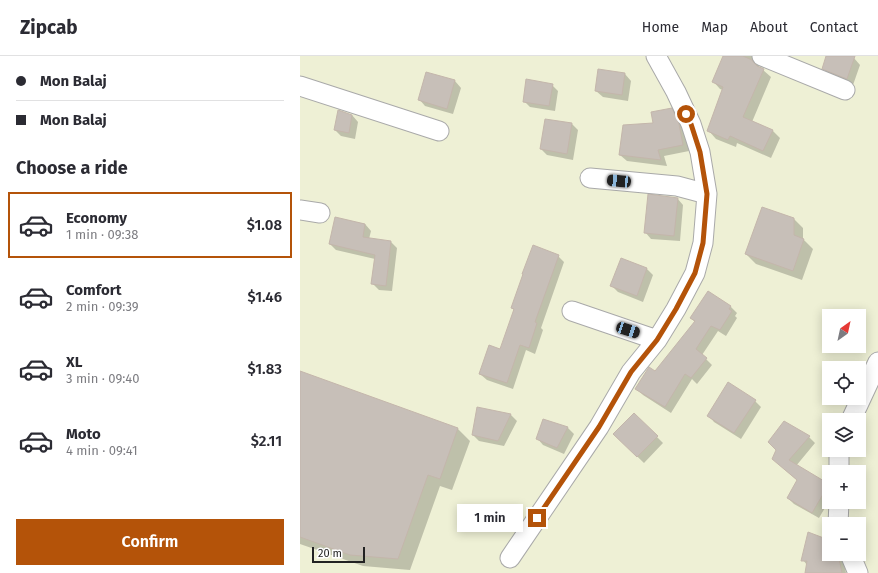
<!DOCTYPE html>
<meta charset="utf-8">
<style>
body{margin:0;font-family:"Fira Sans",sans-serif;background:#f2f2f3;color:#2b2b33;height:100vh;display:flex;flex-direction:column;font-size:15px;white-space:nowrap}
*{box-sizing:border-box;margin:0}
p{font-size:13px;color:#7c7c81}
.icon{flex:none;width:22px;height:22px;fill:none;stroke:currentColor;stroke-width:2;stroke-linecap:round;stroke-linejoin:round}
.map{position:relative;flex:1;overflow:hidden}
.panel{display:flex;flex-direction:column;background:#fff;width:300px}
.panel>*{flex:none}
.hud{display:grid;align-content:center;height:88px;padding:0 16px;background:#fff}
.needle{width:26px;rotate:33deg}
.buttons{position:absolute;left:522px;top:253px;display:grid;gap:8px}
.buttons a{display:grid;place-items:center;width:44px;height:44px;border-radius:0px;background:#fff;box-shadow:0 2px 10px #0003;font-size:20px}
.scale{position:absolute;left:12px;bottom:10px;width:53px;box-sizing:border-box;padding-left:4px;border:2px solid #222;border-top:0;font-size:11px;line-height:14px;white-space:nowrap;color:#222;-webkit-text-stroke:3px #fff;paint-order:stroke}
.end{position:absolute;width:18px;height:18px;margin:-9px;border:5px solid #b45309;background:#fff;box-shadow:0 0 0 2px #fff}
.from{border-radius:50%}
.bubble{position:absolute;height:28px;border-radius:0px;background:#fff;box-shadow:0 2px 10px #0003;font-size:13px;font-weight:600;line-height:28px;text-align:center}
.car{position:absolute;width:12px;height:24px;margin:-12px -6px;border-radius:5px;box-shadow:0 0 3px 1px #0007;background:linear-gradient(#222 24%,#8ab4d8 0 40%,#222 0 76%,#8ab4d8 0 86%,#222 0)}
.hud b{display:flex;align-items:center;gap:14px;height:38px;font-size:15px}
.hud b+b{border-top:1px solid #e1e1e2}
.hud i{width:10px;height:10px;background:#2b2b33}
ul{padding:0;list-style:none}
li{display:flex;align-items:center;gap:12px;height:66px;margin:0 8px 6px;padding:0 8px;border:2px solid transparent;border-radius:0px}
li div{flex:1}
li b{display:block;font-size:15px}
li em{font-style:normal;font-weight:600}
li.selected{border-color:#b45309}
li>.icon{width:36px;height:36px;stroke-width:1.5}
h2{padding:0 16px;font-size:18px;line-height:48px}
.action{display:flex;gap:8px;margin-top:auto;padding:8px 16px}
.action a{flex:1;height:46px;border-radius:0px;background:#b45309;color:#fff;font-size:16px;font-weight:600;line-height:46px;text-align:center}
header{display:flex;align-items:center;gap:24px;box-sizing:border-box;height:56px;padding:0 20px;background:#fff;border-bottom:1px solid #e1e1e2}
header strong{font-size:19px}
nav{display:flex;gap:22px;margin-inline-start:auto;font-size:14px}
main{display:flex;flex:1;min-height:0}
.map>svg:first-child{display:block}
.farmland{fill:#eef0d5;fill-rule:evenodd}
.shadow{fill:#0003}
.building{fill:#c7bfb8;stroke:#c4b6ab}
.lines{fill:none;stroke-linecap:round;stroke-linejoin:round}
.minor-casing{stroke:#a9a9a9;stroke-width:21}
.minor{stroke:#fff;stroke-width:19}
.route{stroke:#b45309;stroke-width:5}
</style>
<header>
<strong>Zipcab</strong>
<nav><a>Home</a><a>Map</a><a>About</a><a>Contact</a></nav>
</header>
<main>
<section class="panel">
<div class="hud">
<b><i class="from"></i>Mon Balaj</b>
<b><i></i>Mon Balaj</b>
</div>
<h2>Choose a ride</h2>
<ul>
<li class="selected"><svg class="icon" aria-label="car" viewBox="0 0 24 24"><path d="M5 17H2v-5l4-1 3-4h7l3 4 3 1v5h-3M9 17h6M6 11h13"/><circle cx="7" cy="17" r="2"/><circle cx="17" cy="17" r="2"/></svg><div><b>Economy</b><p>1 min · 09:38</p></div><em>$1.08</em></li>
<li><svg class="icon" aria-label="car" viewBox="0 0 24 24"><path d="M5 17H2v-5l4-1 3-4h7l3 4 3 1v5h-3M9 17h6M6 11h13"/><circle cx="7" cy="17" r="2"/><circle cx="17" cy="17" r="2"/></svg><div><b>Comfort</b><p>2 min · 09:39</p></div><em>$1.46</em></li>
<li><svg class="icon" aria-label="car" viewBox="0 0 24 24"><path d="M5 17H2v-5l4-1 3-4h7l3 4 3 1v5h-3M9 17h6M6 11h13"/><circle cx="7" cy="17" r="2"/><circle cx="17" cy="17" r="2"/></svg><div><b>XL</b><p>3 min · 09:40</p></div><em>$1.83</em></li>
<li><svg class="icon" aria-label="car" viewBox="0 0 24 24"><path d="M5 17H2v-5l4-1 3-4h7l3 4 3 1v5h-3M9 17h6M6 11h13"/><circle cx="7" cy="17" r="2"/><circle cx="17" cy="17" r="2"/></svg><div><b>Moto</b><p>4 min · 09:41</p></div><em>$2.11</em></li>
</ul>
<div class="action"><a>Confirm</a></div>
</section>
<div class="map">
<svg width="578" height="517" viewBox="0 0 578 517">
<rect width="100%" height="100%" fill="#f2efe9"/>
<path class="farmland" d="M0 0H578V517H0ZM529 260H559V290H529ZM529 312H559V342H529ZM529 364H559V394H529ZM529 416H559V446H529ZM529 468H559V498H529Z"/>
<path class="shadow" d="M424 0H461L459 3 458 9 459 12 463 14 471 21 452 66 473 75 480 82 471 102 437 87 436 91 416 83 409 75 423 34 420 33 413 25Z
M527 0H548L554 2 560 9 553 29 529 19 523 12Z
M299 14 325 18 331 25 328 45 303 41 296 35Z
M127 17 155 25 161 32 153 58 125 50 119 43Z
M252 29 258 35 255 55 230 51 224 45Z
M371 53 378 60 385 75 389 95 364 100 367 110 327 105 320 99Z
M52 59 58 66 55 83 41 80 35 74Z
M272 68 278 74 273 104 247 99 241 93Z
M377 142 383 149 380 185 351 183 345 176Z
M36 162 65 168 71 175 69 183 91 186 97 192 92 235 79 234 72 227 75 203 36 194 30 188Z
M494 163 503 172V183L513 193 502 224 456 208 446 198Z
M258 200 264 206 241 272 243 274 235 298 226 294 213 333 187 324 180 318 201 294 214 254 212 252Z
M346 212 353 219 343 246 318 236 312 230Z
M408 236 431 251 437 257 435 260 437 262 426 280 418 275 402 299 412 309 397 328 392 323 371 357 343 339 337 333 355 317 395 266 391 262Z
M0 316 158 373 170 385 152 434 140 430 110 514 63 510 0 488Z
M455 345 461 351 441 383 414 366 408 359Z
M178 352 211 359 217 365 204 390 179 385 173 379Z
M334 358 363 387 344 407 314 378Z
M243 364 268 372 274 378 264 398 243 389 237 382Z
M484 366 509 381 515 387 496 410 529 429V445L519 462 494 448 488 442 498 425 473 403 477 394Z
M529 485V498H542L546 517H506L507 509 503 504Z"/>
<path class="building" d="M423 0H443L452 4 454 7 457 10 464 13 443 61 473 74 463 95 430 80 428 84 407 75 423 31 412 26Z
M526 0H555L547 23 522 13Z
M298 13 325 17 322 39 295 35Z
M126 16 155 24 147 53 118 44Z
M226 23 253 28 249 50 223 46Z
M372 52 379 68 383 89 358 94 361 104 319 99 323 69 353 67 351 56Z
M38 54 52 59 49 77 34 74Z
M245 63 272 67 267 98 240 93Z
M348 138 378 142 374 180 344 177Z
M462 151 494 162V179L504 183 493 215 445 198Z
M35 161 65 168 63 181 91 185 86 230 71 228 75 199 29 188Z
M233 189 259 199 235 266 237 267 229 292 220 289 207 327 179 318 189 289 200 293 214 253 211 252 223 218H222Z
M321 202 347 212 337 240 310 230Z
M408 235 431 250 429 253 432 255 420 274 411 270 396 293 407 302 391 322 385 318 365 351 335 333 349 311 355 315 395 265 390 262Z
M0 315 158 372 140 423 128 419 98 503 50 499 0 481Z
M428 326 456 344 434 377 407 360Z
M177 351 211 358 198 385 172 379Z
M334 357 358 380 337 401 313 378Z
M243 363 268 371 257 392 236 383Z
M484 365 510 380 489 404 529 428 512 457 487 442 497 424 472 403 476 394 468 386Z
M508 476 529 484V498H538L542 517H505L507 505H501Z"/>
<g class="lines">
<defs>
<path id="minor" d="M462 0 545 34
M0 30 139 75
M290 122 377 130 407 138
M0 154 20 157
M272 255 357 284
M551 364 578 306
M539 416V394
M538 468 539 446
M550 498 558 517
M210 502 299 371 331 316 357 284 376 253 395 217 403 187 407 138 400 96 391 68 376 36 356 0"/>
</defs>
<use href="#minor" class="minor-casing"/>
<use href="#minor" class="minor"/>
</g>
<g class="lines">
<path class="route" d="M237 462 299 371 331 316 357 284 376 253 395 217 403 187 407 138 400 96 391 68 386 58"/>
</g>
</svg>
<div class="buttons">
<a><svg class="needle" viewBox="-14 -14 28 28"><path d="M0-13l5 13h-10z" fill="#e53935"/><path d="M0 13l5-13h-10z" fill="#7c7c81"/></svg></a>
<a><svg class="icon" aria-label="locate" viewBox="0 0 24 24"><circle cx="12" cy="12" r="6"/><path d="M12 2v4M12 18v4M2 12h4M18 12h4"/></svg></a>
<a><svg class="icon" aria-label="layers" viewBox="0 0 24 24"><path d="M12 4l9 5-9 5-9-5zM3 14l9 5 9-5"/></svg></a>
<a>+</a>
<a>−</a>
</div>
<div class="scale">20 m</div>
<i class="end from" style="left:386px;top:58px"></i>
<i class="end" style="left:237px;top:462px"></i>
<div class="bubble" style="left:157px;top:448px;width:66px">1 min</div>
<i class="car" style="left:319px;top:125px;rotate:275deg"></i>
<i class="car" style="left:328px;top:274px;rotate:108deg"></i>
</div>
</main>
